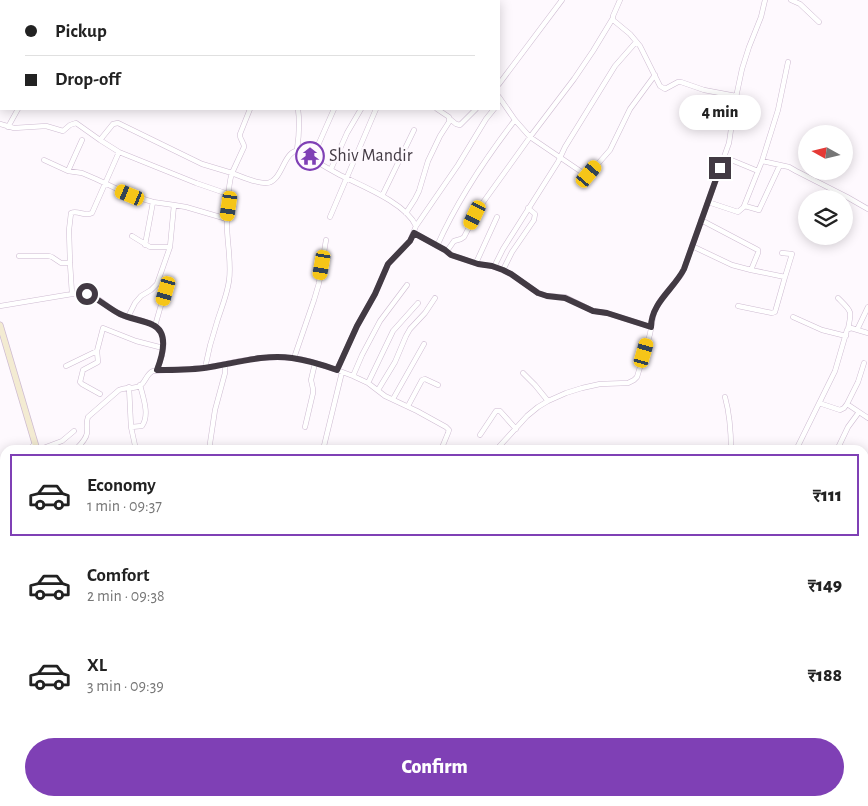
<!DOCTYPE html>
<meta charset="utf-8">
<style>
body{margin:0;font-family:"Alegreya Sans",sans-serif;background:#f2f2f2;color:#222;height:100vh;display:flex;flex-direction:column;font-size:19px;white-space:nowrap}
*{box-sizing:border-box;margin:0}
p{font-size:16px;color:#767676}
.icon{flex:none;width:28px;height:28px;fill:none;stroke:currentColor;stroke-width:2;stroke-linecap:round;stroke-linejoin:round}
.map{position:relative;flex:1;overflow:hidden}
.drawer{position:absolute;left:0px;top:445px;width:869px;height:361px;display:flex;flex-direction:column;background:#fff;border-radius:15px 15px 0 0;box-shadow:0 2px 12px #0003}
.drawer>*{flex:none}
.guide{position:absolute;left:0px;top:0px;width:500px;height:110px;box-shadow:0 2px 12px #0003;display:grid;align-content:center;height:110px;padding:0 25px;background:#fff}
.needle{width:32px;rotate:278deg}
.fabs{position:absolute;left:798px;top:125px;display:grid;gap:10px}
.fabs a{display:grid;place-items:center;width:55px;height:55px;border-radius:50%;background:#fff;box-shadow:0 2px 12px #0003;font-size:25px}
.end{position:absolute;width:22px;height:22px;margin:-11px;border:6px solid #423a43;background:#fff;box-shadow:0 0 0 2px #fff}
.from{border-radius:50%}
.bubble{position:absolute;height:35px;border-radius:18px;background:#fff;box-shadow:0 2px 12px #0003;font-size:16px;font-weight:800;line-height:35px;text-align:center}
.car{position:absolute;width:15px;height:30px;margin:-15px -8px;border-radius:6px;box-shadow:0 0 4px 1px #0007;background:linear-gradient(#f5c518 24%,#345 0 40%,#f5c518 0 76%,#345 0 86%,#f5c518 0)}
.guide b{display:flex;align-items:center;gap:18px;height:48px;font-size:19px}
.guide b+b{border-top:1px solid #e0e0e0}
.guide i{width:12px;height:12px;background:#222}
ul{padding:9px 0 0;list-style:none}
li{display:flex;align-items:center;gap:15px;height:82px;margin:0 10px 8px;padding:0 15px;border:2px solid transparent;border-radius:0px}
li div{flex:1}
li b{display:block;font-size:19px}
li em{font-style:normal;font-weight:800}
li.on{border-color:#7f40b5}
li>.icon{width:45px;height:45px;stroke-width:1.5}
.primary-button{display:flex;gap:10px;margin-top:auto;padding:10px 25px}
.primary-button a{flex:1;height:58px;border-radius:30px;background:#7f40b5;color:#fff;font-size:20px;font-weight:800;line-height:58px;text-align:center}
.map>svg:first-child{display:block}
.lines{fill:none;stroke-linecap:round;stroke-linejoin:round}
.street-casing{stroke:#cebbd1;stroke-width:5.5}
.secondary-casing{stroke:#cebbd1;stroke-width:7}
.street{stroke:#fff;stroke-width:4.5}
.secondary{stroke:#f3ebd2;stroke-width:5.5}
.route{stroke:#423a43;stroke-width:6}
.labels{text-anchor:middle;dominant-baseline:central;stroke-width:5;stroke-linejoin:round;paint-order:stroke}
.poi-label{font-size:18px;fill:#423a43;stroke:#fef9fe;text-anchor:start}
</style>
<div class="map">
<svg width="868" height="806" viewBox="0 0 868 806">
<rect width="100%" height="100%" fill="#fef9fe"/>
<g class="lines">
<defs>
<path id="street" d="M41 0 43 1
M221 0 223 1
M435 0V1
M620 0 613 16V20L630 34 640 46 660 86 665 89 678 82H681L704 90 736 96
M791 0 800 4 819 22
M167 1 168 0
M207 1V0
M306 1V0
M345 1 346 0
M0 62 1 61
M499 84 562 0
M499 97 515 120 530 137 586 175 589 174 610 150 630 109 655 75
M250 109 240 134C239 139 244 142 244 147L232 173C242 177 255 183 266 183 283 183 283 148 300 151 313 160 327 168 340 175 362 186 406 203 416 226
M450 119 456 124 460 125 476 109
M0 124 14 128 46 126 63 131 70 125 76 123 100 140 119 152 196 183 228 194
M8 127 18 109
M100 140 113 124 118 123 202 164 232 173C227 188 229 203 227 219
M297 150C299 136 300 123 298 109
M724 157 758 171 762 161 789 167 796 171 847 197 868 209
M312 159 334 109
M44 160 68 171 82 173 96 179 130 195 153 202 174 205
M762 161 778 110 788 62
M331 169 347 133 361 109
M68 171 82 140
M382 196 414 130
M708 202 738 212 745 206 759 210 780 165
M744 206 758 171
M406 213 415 199 419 191 428 161 440 136 449 122V117L437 109
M330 217 376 109
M701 220 758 250V253L751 270
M414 233 445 250 451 255 478 264 492 266 503 270 511 274 538 293 547 296 565 297 593 311 607 313 651 327
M132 236 150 247H170
M145 245 153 202
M437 246C457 201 485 159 515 120
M692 246 732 265 751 270 785 277 775 312 772 313 738 306
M447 251 454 241 461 239 464 237 479 208 530 137 574 79 593 51 613 18
M782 253 792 254 785 277
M19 256H49L52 257 61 263H70
M476 263 497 217
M494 267 503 249 558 162 565 147 615 66 636 42
M503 270 512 252 534 220 535 214 528 208
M72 294C78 293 82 293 88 294 101 298 110 311 124 316 136 320 155 321 161 333 167 345 161 359 157 370
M838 298C852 312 852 310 848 329
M0 306 72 294 70 263 69 230 71 213C78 210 85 217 92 213L119 152
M128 317 135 303 141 296 151 290 157 284 170 247 174 205 186 207 227 219C226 239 232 261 229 281 227 295 221 309 217 322 212 337 208 352 205 368 232 362 264 355 291 358 307 359 322 365 337 370L357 326 375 294 388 264 410 241 416 226 458 165 486 119 494 109
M793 317 822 330 846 336
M155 326 165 291
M857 330 868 307
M97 351 98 362 83 370 80 382 82 384 100 394
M294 358 314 300 319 283 326 240
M66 366 97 351 103 328 136 341 163 348
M337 370 353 376 368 383 385 396 417 411 446 427 449 430 448 433 441 450
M523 373 535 385 548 401
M353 376 362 355 380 321 407 285
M368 383 393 331 418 303
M129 387 131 427 136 450
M378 390 395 362 406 336 410 329 425 313 435 298
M725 397C730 415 731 431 731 450
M393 399 424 344
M819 403 840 410 844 408 847 404 868 418
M847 404 858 382 864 363
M408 406 422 380 425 379 438 385
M131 427 142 426C150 415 143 397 140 385
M305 427 313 393V389L311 380 315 363
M480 435 496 411H500L516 429
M28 450 35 444
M38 450 62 441 74 431
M75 450C80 445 86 440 87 433 87 427 86 422 88 417L119 390C126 387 134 389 140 386 146 382 146 374 153 371L205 368
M209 450 215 410 225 373V364
M323 450 342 372
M496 450 527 416 538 407 548 401 566 393 582 388 600 384 628 383 634 380 637 377 650 334 654 312 660 301 681 275 684 269 729 143 735 102 742 69 749 47 761 17 765 0
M796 450 835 371 847 330 851 328 868 333
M837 450 848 427 859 412
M864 487 868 488
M0 495 5 497
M0 567 5 568
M0 706 5 691
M0 760 5 751
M0 775 5 777
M81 801 110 806
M147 801V806
M21 806 22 801
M238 806 240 801
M523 806 525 801"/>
<path id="secondary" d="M0 325 37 450
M0 613 5 600"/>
</defs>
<use href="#street" class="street-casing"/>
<use href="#secondary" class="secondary-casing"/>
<use href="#street" class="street"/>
<use href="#secondary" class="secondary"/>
</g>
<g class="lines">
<path class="route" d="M87 294C99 299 108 308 120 314 130 319 143 320 153 325 170 333 162 357 157 370 172 370 188 370 204 368 233 364 262 354 292 358 307 360 323 365 337 370L357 326 375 294 388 264 410 241 414 233 445 250 451 255 478 264 492 266 503 270 511 274 538 293 547 296 565 298 593 311 607 313 651 327C651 303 674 289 684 269L720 168"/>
</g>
<defs>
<symbol id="temple-ring" viewBox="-11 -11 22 22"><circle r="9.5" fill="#fef9fe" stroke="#7f40b5" stroke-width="1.5"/><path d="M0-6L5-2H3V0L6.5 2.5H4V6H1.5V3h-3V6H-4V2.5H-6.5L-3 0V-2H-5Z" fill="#7f40b5"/></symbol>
</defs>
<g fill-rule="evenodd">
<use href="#temple-ring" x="294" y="140" width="32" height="32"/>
</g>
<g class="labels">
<g class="poi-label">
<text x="329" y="156">Shiv Mandir</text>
</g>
</g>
</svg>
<div class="fabs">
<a><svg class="needle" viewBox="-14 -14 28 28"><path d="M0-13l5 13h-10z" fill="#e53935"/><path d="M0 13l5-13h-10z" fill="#767676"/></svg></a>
<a><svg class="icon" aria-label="layers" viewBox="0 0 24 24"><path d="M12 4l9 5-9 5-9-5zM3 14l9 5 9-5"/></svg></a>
</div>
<i class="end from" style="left:87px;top:294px"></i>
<i class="end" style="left:720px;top:168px"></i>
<div class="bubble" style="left:679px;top:95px;width:82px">4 min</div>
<i class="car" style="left:589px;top:174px;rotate:40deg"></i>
<i class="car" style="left:130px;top:195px;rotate:292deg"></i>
<i class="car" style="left:229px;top:206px;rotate:188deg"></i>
<i class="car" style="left:475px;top:215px;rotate:206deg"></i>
<i class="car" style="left:322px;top:265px;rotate:190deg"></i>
<i class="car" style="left:166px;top:291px;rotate:196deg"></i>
<i class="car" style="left:644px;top:353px;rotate:16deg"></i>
<div class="guide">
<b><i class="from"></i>Pickup</b>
<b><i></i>Drop-off</b>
</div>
<section class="drawer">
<ul>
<li class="on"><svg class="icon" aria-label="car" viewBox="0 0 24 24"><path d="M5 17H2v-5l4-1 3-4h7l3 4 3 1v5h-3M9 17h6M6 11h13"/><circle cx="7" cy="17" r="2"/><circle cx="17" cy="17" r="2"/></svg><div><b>Economy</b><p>1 min · 09:37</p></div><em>₹111</em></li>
<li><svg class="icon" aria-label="car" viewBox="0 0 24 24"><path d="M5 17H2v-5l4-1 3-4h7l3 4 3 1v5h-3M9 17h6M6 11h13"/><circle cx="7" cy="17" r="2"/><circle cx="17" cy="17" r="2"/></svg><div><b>Comfort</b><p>2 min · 09:38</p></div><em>₹149</em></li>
<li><svg class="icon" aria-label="car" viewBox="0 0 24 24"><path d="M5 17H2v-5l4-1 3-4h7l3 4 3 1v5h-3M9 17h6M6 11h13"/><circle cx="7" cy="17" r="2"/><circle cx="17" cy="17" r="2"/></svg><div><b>XL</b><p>3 min · 09:39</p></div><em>₹188</em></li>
</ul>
<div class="primary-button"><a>Confirm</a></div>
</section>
</div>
